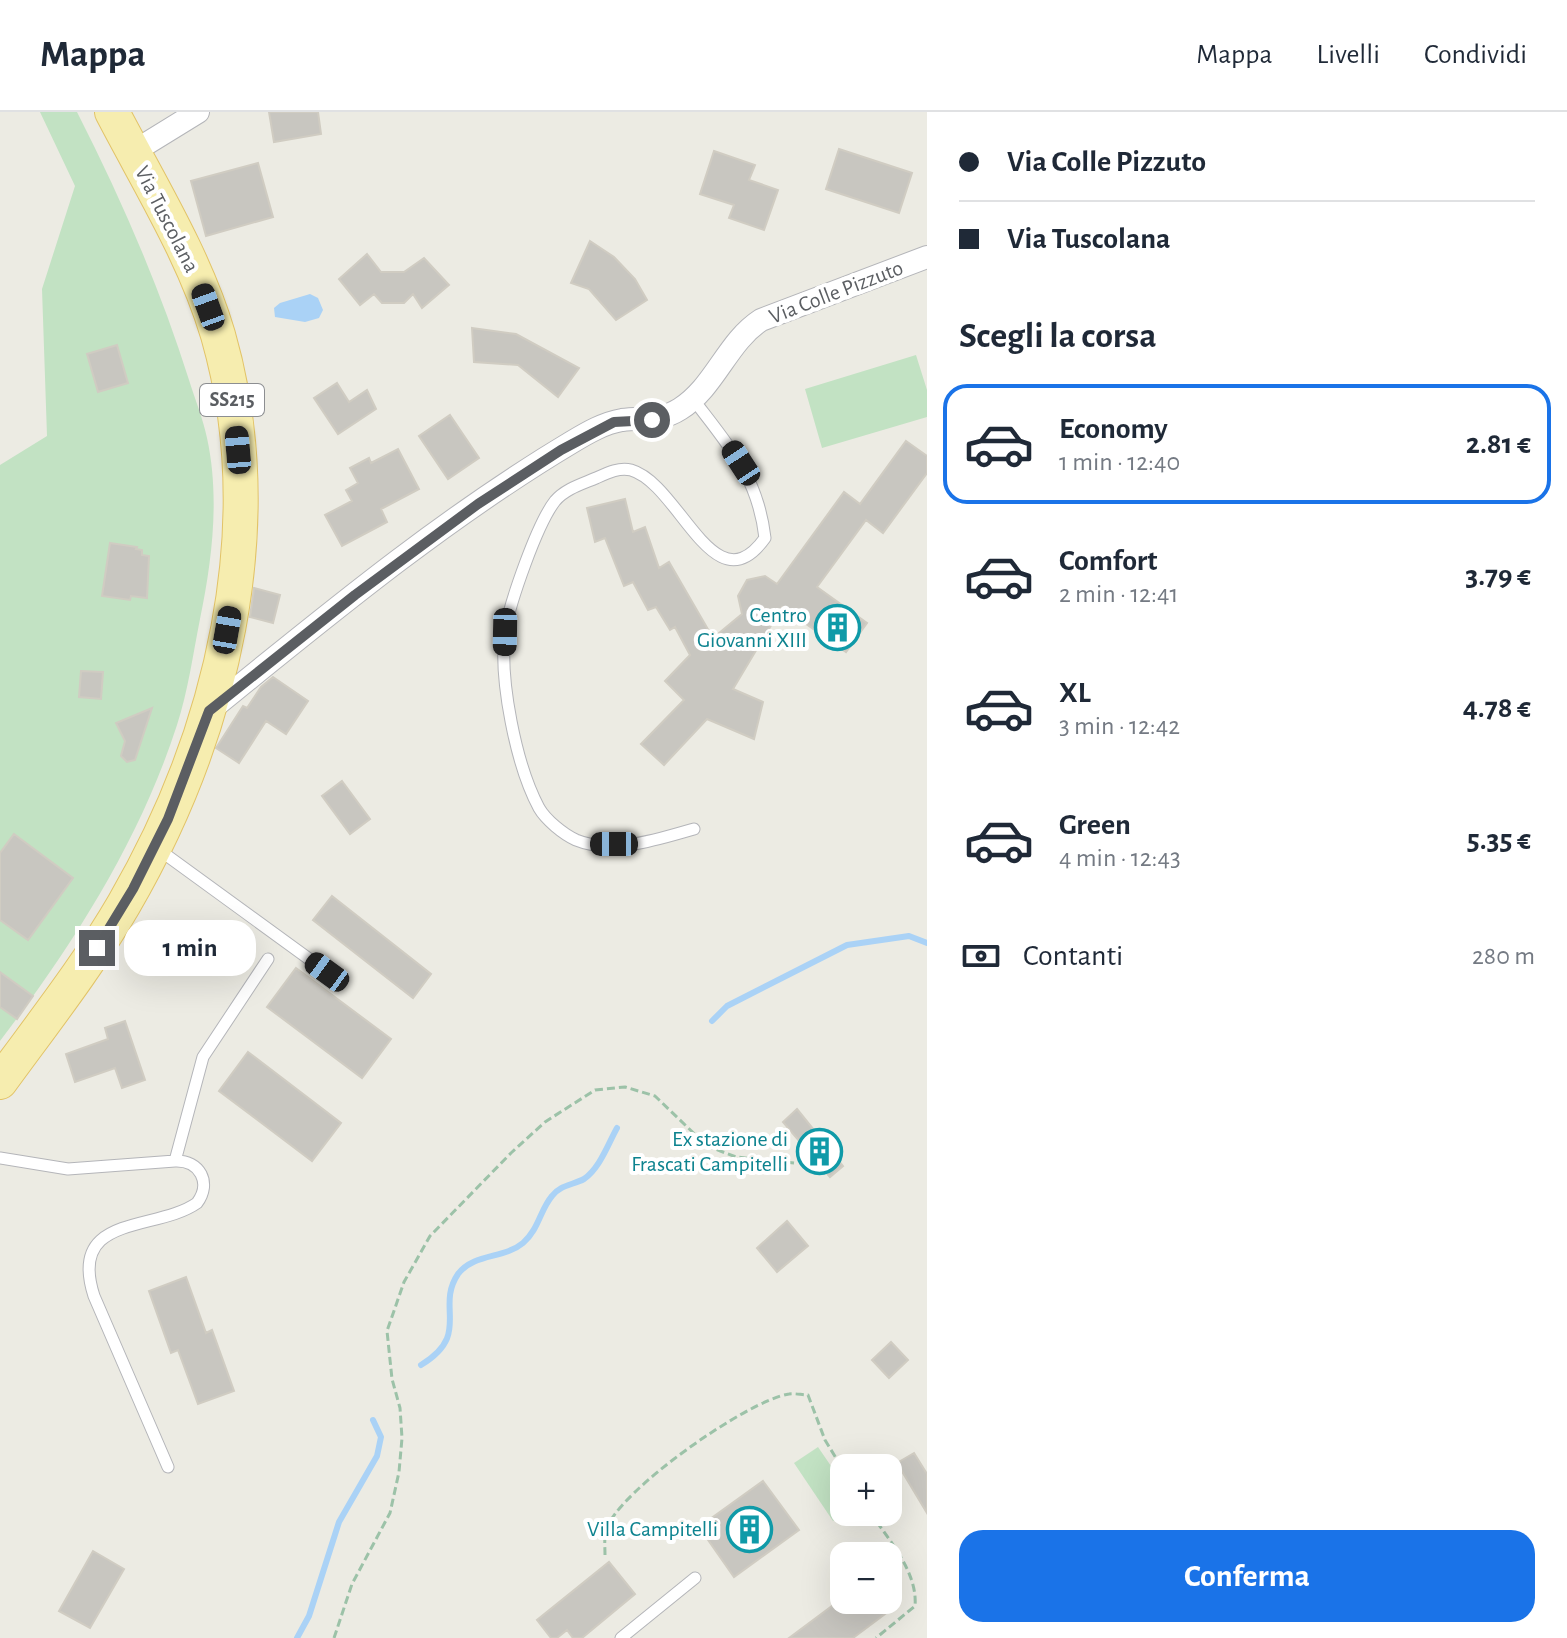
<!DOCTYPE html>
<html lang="it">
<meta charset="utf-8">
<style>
body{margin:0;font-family:"Alegreya Sans",sans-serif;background:#f2f2f3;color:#1f2937;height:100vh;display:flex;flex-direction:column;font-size:30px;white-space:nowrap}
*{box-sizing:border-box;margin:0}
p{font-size:26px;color:#747a83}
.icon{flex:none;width:44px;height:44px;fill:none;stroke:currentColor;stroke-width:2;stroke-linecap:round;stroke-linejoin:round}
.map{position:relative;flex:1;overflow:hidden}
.sheet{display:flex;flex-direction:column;background:#fff;width:640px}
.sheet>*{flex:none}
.hud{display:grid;align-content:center;height:176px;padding:0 32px;background:#fff}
.fabs{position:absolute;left:830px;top:1342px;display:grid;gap:16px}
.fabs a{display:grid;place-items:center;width:72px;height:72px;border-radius:16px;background:#fff;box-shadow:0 8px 32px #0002;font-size:40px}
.end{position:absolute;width:36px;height:36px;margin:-18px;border:10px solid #5b5e62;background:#fff;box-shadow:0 0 0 4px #fff}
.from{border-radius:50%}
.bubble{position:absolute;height:56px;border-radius:24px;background:#fff;box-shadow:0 8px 32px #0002;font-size:26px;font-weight:700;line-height:56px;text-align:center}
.car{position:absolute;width:24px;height:48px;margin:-24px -12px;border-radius:10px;box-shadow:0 0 6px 2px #0007;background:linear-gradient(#222 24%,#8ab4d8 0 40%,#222 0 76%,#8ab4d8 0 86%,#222 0)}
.hud b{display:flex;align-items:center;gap:28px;height:76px;font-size:30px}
.hud b+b{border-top:2px solid #e0e1e3}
.hud i{width:20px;height:20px;background:#1f2937}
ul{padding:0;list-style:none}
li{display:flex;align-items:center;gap:24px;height:120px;margin:0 16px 12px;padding:0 16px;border:4px solid transparent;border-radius:24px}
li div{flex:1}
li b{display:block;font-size:30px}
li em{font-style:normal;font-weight:700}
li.selected{border-color:#1a73e8}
li>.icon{width:72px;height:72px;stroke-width:1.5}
h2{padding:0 32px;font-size:36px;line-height:96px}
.pay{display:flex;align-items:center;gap:20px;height:88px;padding:0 32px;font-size:30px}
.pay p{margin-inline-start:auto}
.cta{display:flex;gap:16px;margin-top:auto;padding:16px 32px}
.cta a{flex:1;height:92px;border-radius:24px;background:#1a73e8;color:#fff;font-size:32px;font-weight:700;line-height:92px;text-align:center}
header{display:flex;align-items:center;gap:48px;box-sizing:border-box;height:112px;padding:0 40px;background:#fff;border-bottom:2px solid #e0e1e3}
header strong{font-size:38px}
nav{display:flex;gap:44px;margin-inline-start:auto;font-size:28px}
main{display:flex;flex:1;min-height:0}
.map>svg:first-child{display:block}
.green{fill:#c2e2c3}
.water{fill:#aad2f6}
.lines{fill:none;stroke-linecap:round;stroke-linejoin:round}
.stream{stroke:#aad2f6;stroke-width:6}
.building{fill:#c8c6c0;stroke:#d0ccc2;stroke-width:2}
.service-casing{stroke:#b4b5b9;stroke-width:13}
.minor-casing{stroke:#b4b5b9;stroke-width:24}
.primary-casing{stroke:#e2c367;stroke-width:36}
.path{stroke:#9cc2a8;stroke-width:3;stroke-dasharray:8 4;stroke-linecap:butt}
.service{stroke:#fff;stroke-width:11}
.minor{stroke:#fff;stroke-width:22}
.primary{stroke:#f6edaf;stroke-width:34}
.route{stroke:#5b5e62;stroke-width:10}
.labels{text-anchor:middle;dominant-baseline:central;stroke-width:8;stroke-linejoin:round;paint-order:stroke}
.shield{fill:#fff;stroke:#8c8e91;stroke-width:2}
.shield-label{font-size:20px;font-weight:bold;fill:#5b5e62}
.street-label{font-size:22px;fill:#5b5e62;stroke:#fff}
.culture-label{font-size:22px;fill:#0d838f;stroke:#fff;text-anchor:end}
</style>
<header>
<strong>Mappa</strong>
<nav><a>Mappa</a><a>Livelli</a><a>Condividi</a></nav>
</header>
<main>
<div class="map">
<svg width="927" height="1526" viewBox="0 0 927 1526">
<rect width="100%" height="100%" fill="#ecebe3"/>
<path class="green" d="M40 0H77C121 86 160 176 189 268 195 287 203 307 207 326 220 385 212 449 200 507 193 542 188 579 177 613 140 728 73 833 0 929V353L47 324 42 177 75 74Z
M916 243 927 278V305L822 336 805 277Z
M818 1335 844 1373 845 1400 833 1409 794 1351Z"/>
<path class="water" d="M310 182 318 186 323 198 319 206 305 210 275 205 274 196 280 191Z"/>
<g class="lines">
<path class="stream" d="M712 909 727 894 847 833 909 824 927 831
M421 1253C472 1222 435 1196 458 1162 474 1141 504 1147 523 1131 539 1117 540 1098 552 1084 560 1073 573 1073 584 1067 600 1056 608 1032 617 1016
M297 1526 309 1504 339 1410 377 1344 381 1325 373 1308"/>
</g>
<path class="building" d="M269 0H318L321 22 274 30Z
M839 37 912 61 899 101 826 77Z
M714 39 755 53 749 68 778 78 764 118 729 106 734 93 700 82Z
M258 51 273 105 206 124 191 69Z
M590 129 614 145 635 167 647 188 616 208 589 177 571 171Z
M367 142 381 160H404L424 146 449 173 422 196 413 182 404 191H382L374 182 360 193 339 167Z
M472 216 516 222 579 256 558 285 518 253 474 250Z
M117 233 128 271 98 280 87 242Z
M337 271 349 290 367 278 376 297 338 322 314 286Z
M450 303 479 346 448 367 419 324Z
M906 329 927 344V361L883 421 866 408 817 475 867 511 846 540 782 495 733 577 763 590 754 627 707 607 664 653 641 632 684 588 665 569 690 543 675 515 670 518 656 495 648 498 633 470 624 474 605 426 595 430 587 396 625 387 633 420 645 415 659 456 669 450 713 526 742 502 738 484 747 468 765 464 777 472 844 380 860 392Z
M398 337 419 377 381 397 387 410 342 434 325 403 352 389 346 378 358 371 350 356 369 346 371 351Z
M110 431 137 435 136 437 142 438V443L149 444 147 486 131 484 130 488 102 484Z
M254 476 280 483 273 511 250 505Z
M81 559 103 560 101 587 79 585Z
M273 565 308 589 286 622 266 609 239 651 216 636 218 633 243 594 247 596 261 575Z
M152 596 135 648 127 650 121 644 125 629 116 611Z
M342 669 370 707 350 722 322 684Z
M14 722 73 766 28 828 0 808V741Z
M332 784 431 862 413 886 313 808Z
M296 856 391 927 362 966 267 895Z
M0 860 33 884 17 907 0 895Z
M125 909 145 968 122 976 115 956 75 970 66 942 108 927 105 916Z
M248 940 341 1011 312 1049 219 979Z
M797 997 843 1054 830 1065 783 1010Z
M787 1109 808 1134 777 1160 757 1136Z
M186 1165 206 1221 212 1218 234 1279 198 1292 178 1238 171 1241 149 1179Z
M891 1230 908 1248 889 1266 872 1248Z
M914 1341 927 1362V1401L897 1351Z
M763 1369 799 1418 734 1465 699 1415Z
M93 1439 124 1457 90 1516 59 1499Z
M609 1450 635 1482 582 1526H573L567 1518 557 1526H551L537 1508Z
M840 1488H881L889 1499 853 1526H789Z"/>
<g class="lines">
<defs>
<path id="service" d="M693 287C729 334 758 365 765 426 714 497 680 372 631 358 619 355 607 361 596 366 582 372 565 377 555 389 537 412 510 490 505 519 499 568 516 653 539 696 546 708 563 722 576 728 612 743 659 727 694 717
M158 737 327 860
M0 1046 68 1057 175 1049 203 945 268 847
M168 1355 94 1184C67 1101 156 1120 197 1091 212 1071 200 1048 175 1049
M621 1526 695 1466"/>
<path id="minor" d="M133 40 198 0
M209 599C325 505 443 407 572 330 587 321 604 311 622 308 643 305 660 310 680 297 715 275 727 230 761 208L927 145"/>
<path id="primary" d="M0 970C43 911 88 854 124 792 222 623 273 414 218 223 195 145 150 73 112 0"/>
</defs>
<use href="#service" class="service-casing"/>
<use href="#minor" class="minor-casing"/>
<use href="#primary" class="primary-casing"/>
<path class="path" d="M870 1400C888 1427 918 1460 915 1494L876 1526
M605 1443C605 1435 604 1425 606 1418 618 1379 748 1288 789 1282 794 1281 802 1283 808 1283L825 1328 844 1359
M334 1526 352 1472 390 1401 399 1360 402 1326 400 1296 392 1267 387 1219 404 1170 430 1124 511 1041 545 1010 595 978 625 975 655 984 707 1034 736 1045 794 1051"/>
<use href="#service" class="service"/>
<use href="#minor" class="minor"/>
<use href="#primary" class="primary"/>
</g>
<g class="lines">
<path class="route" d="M97 836 133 777 168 707 209 599 355 483 478 392 561 338 614 310 652 308"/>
</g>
<defs>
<symbol id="building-ring" viewBox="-11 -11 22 22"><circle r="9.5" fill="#fff" stroke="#0f9aa8" stroke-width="1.5"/><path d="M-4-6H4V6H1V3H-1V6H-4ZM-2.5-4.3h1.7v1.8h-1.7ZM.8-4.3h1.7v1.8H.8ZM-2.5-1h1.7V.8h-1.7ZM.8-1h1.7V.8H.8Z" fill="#0f9aa8"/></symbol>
</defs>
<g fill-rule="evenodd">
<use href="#building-ring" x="812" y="490" width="51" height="51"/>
<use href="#building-ring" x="794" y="1014" width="51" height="51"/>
<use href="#building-ring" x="724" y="1392" width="51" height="51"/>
</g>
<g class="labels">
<rect class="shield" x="200" y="272" width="64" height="32" rx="6"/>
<g class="shield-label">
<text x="232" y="288">SS215</text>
</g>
<g class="street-label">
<text transform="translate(167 107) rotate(63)">Via Tuscolana</text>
<text transform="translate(836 180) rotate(-21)">Via Colle Pizzuto</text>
</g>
<g class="culture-label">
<text x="807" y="503">Centro<tspan x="807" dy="25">Giovanni XIII</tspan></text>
<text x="788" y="1027">Ex stazione di<tspan x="788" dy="25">Frascati Campitelli</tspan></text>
<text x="718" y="1417">Villa Campitelli</text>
</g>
</g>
</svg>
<div class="fabs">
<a>+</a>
<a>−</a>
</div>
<i class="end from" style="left:652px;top:308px"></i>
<i class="end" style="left:97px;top:836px"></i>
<div class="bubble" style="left:124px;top:808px;width:132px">1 min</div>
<i class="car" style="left:208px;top:195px;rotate:340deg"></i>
<i class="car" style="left:238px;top:338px;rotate:355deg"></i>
<i class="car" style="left:741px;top:351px;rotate:327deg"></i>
<i class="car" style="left:227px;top:518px;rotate:10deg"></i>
<i class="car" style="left:505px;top:520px;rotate:181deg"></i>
<i class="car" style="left:614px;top:732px;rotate:270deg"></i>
<i class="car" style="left:327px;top:860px;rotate:306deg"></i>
</div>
<section class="sheet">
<div class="hud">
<b><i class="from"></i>Via Colle Pizzuto</b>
<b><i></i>Via Tuscolana</b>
</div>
<h2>Scegli la corsa</h2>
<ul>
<li class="selected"><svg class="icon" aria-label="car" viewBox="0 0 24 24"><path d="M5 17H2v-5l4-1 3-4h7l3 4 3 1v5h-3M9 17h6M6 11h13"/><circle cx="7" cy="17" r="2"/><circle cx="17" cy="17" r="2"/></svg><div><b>Economy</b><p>1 min · 12:40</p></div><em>2.81 €</em></li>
<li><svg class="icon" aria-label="car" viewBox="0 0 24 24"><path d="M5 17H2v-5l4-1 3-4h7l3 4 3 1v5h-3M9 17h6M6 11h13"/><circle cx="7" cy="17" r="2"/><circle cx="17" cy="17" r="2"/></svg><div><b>Comfort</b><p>2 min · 12:41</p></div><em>3.79 €</em></li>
<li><svg class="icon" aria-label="car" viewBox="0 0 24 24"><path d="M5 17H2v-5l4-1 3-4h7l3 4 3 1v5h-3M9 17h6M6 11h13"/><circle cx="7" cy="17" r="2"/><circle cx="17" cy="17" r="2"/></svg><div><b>XL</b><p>3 min · 12:42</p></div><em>4.78 €</em></li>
<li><svg class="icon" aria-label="car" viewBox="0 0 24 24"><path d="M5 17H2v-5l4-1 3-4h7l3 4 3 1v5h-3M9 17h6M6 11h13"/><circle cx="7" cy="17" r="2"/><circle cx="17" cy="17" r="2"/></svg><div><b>Green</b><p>4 min · 12:43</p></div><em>5.35 €</em></li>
</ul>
<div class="pay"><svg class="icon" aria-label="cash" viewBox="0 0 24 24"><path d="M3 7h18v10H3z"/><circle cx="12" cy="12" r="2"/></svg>Contanti<p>280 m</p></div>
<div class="cta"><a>Conferma</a></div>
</section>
</main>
